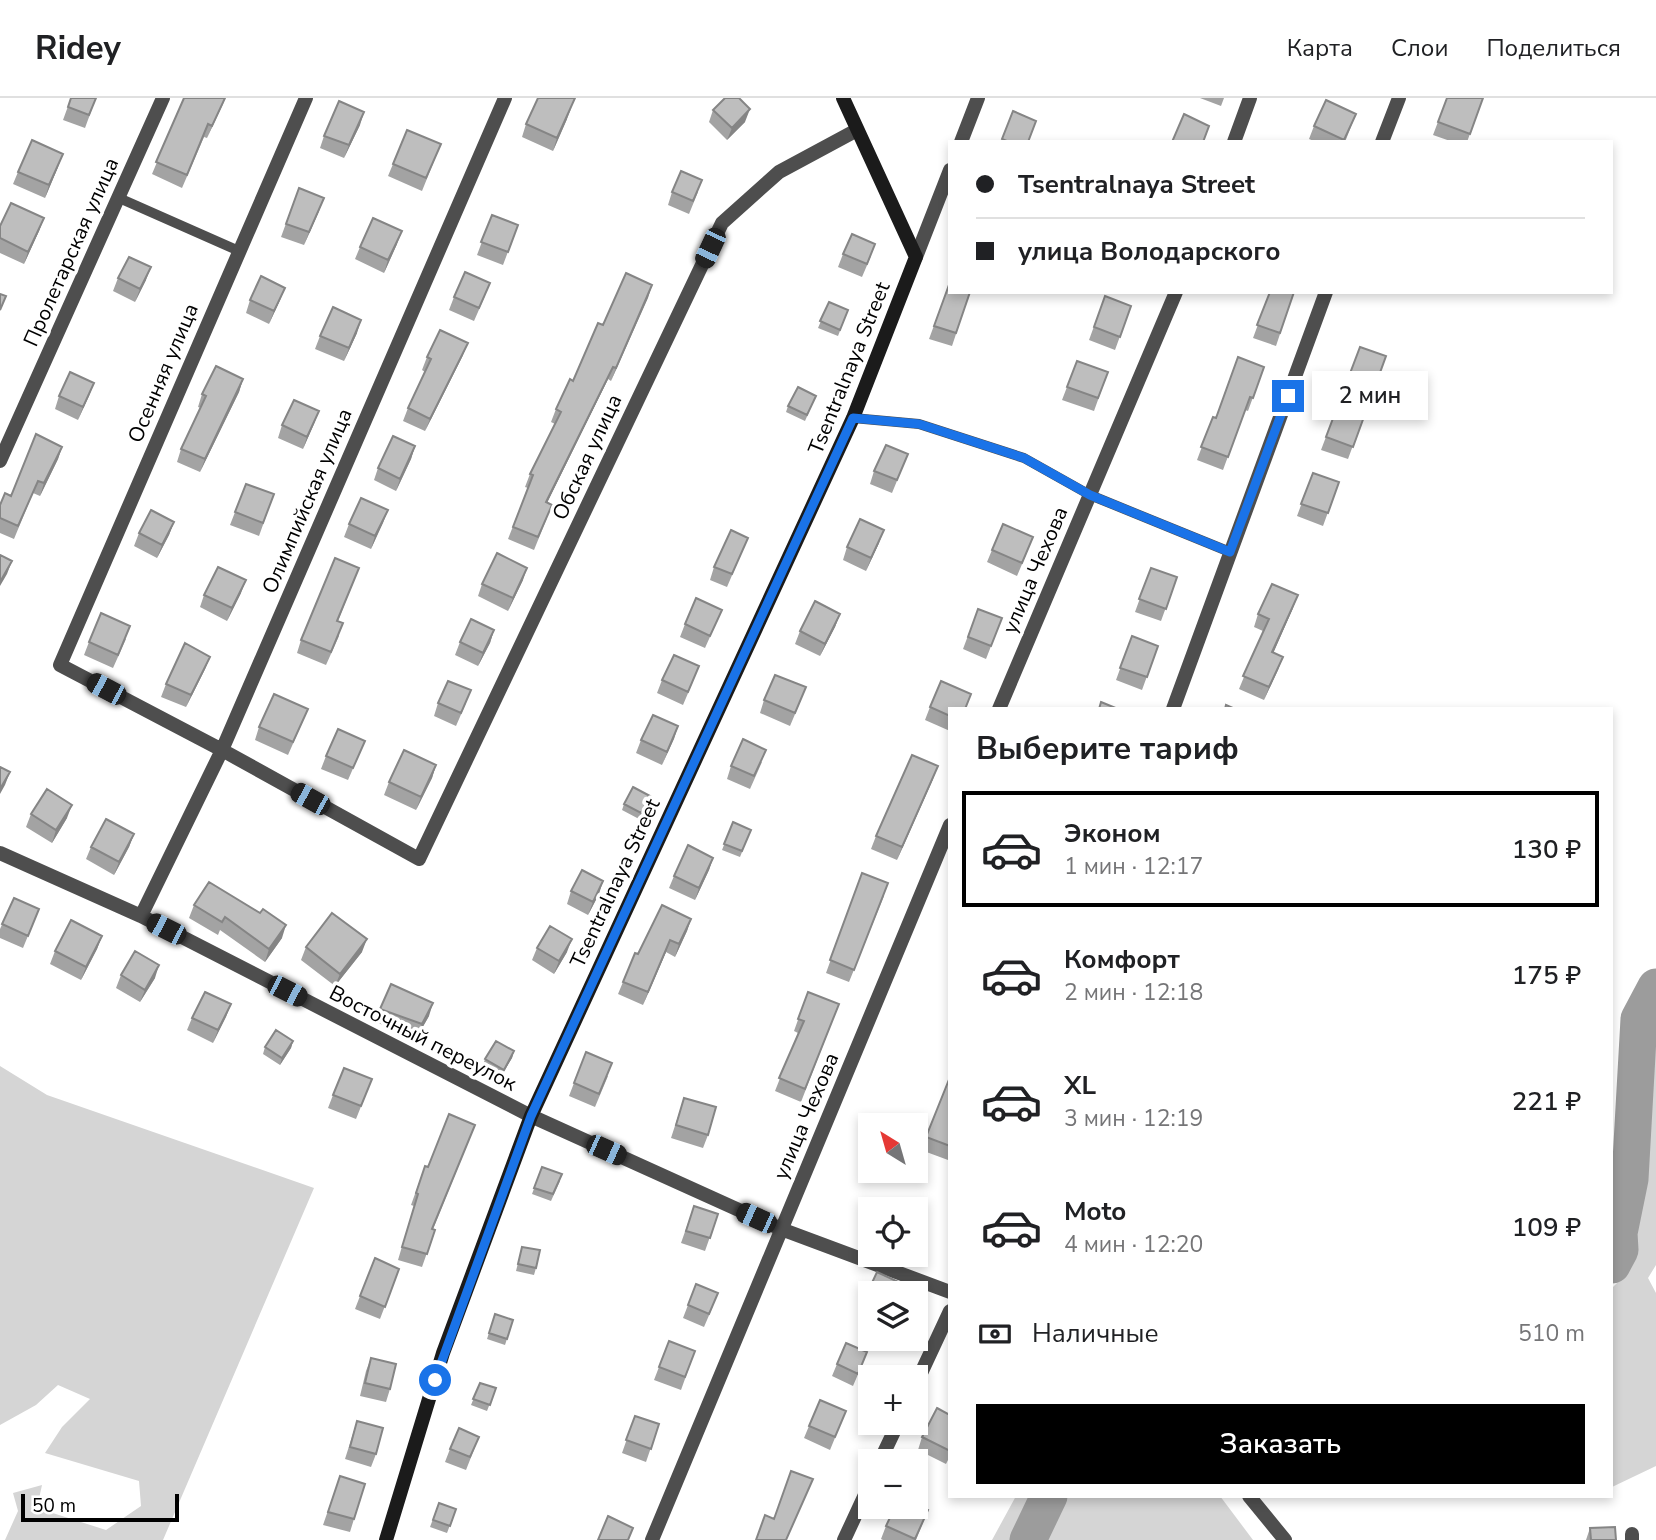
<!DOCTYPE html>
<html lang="ru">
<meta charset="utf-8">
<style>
body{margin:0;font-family:"Nunito Sans",sans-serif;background:#f2f2f2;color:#202124;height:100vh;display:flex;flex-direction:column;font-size:26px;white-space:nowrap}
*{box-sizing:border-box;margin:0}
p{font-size:23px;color:#757577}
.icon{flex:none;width:38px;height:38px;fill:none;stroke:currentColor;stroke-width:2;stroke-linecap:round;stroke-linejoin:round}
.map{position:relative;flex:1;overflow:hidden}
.side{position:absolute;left:948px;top:609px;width:665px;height:791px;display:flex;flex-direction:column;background:#fff;border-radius:0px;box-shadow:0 4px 10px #0003}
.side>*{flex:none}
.guide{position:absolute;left:948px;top:42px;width:665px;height:154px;border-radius:0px;box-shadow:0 4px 10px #0003;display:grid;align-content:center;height:154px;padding:0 28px;background:#fff}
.needle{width:46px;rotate:323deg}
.buttons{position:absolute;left:858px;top:1015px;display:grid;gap:14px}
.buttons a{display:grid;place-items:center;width:70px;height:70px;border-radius:0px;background:#fff;box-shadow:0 4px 10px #0003;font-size:35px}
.scale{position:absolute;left:21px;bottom:18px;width:158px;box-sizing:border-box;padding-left:7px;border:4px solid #000;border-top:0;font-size:19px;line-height:24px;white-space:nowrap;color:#000;-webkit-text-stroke:5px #fff;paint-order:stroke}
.end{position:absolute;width:32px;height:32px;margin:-16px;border:9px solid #1a73e8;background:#fff;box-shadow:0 0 0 4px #fff}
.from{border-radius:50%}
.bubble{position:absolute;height:49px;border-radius:0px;background:#fff;box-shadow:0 4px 10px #0003;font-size:23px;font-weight:600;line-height:49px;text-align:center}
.car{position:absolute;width:21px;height:42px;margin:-21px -10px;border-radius:9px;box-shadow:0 0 5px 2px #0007;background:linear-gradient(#222 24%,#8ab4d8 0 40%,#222 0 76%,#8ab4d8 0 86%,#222 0)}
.guide b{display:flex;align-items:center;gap:24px;height:66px;font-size:26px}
.guide b+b{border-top:2px solid #e0e0e0}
.guide i{width:18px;height:18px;background:#202124}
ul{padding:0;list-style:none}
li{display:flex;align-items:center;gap:21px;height:116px;margin:0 14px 10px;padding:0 14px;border:4px solid transparent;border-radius:0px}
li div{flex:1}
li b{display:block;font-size:26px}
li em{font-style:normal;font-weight:600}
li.on{border-color:#000}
li>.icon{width:63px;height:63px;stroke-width:1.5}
h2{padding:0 28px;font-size:32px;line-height:84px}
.pay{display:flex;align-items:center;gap:18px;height:77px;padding:0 28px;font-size:26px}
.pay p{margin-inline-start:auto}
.action{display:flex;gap:14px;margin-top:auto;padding:14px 28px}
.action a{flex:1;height:80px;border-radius:0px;background:#000;color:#fff;font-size:28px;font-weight:600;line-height:80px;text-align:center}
header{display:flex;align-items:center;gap:42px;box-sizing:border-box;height:98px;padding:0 35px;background:#fff;border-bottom:2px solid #e0e0e0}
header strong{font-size:33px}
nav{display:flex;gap:38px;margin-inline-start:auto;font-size:24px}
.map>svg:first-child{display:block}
.green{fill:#d5d5d5}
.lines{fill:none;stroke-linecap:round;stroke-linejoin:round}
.river{stroke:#9c9c9c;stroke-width:37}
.service{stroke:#4e4e4e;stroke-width:10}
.minor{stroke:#4e4e4e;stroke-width:14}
.tertiary{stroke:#4e4e4e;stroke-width:14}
.secondary{stroke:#1b1b1b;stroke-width:14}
.wall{fill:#a3a3a3}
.shaded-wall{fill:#858585}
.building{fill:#bebebe;stroke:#858585;stroke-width:2}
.route{stroke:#1a73e8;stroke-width:9}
.labels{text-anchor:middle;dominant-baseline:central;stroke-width:7;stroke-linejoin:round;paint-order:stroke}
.street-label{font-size:21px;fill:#000;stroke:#fff}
</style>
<header>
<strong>Ridey</strong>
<nav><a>Карта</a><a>Слои</a><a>Поделиться</a></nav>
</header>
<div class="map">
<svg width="1656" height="1442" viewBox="0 0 1656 1442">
<rect width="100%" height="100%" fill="#fff"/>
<path class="green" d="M1656 919V1167L1648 1180 1656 1195V1368L1612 1389V1190L1620 1182 1645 1021Z
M0 968 47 997 314 1090 163 1442H5L18 1413 13 1395 42 1387 37 1410 106 1432 141 1408 139 1383 45 1355 62 1329 90 1301 58 1287 36 1307 0 1327Z
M1016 1398H1220L1253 1442H992Z"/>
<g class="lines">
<path class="river" d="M1612 1167 1620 1152 1619 1135 1630 1081 1639 921 1656 889
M1028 1442 1049 1398"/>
<path class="service" d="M119 100 239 153
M853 320 919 326 1024 360 1090 397 1230 454"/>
<path class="minor" d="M306 0 60 567 222 652 419 761 722 125 779 74 857 32
M1234 44 1250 0
M1382 44 1399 0
M0 363 163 0
M999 611 1176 194
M1173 611 1326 194
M0 755 141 818 531 1018 781 1131 950 1194
M141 818 222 652 505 0
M915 1288 950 1213
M880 1363 898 1325
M1249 1398 1285 1442
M1632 1436V1442
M652 1442 950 727
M844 1442 870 1386"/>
<path class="tertiary" d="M961 44 978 0
M916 159 950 72"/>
<path class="secondary" d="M386 1442 443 1255 531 1018 853 320 916 159 843 0"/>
</g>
<path class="wall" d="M71 0H96L85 30 63 22Z
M184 0H225L207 40 204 39 182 90 152 76Z
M1200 0H1224L1221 8Z
M1447 0H1483L1467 44H1453L1433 37Z
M713 12 745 24 727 42 709 24Z
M1356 16 1345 44H1316L1309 41 1314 28Z
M567 21 553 53 522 39 526 26Z
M360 27 344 60 320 50 324 38Z
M441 46 422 93 388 78 393 66Z
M58 69 45 100 13 86 18 74Z
M299 90 319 113 304 147 281 139Z
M672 94H698L689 116 668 107Z
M492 117 518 127 503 167 477 157Z
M44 120 39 133 24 166 0 155V128Z
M397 146 384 175 355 161 360 149Z
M843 156 871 158 862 179 838 169Z
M118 180 146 182 135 204 113 193Z
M950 184 970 194 952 248 929 241Z
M652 187 611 283 608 281 547 405V420L534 452 508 441 528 390 525 389 530 376 555 326 551 324 556 311 573 283 603 227Z
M285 190 280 202 269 226 246 215 250 202Z
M1270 194H1294L1276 248 1253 240Z
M485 198 474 223 449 212 454 199Z
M1105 198 1131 208 1115 252 1089 242Z
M829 204 848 212 838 238 818 230Z
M357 235 344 263 315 251 320 238Z
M1360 249 1386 258 1348 361 1321 352Z
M463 257 425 333 403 323 408 310 425 274 422 272 427 259Z
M1077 263 1108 274 1094 313 1062 302Z
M1264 269 1248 313 1245 312 1223 372 1197 362 1213 319 1216 320Z
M243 281 239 294 200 374 177 364 181 351 201 310 198 309 202 296Z
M94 285 78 322 55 311 59 298Z
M816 298 805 323 786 314 788 308Z
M319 313 303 351 278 340 282 327Z
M415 348 411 361 396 393 374 382 378 370Z
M62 349 58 361 40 398 33 395 14 441 0 435V407Z
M908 356 892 395 870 386 874 373Z
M1313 375 1339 384 1323 428 1297 418Z
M246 386 274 396 259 438 230 427Z
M388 412 371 451 344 439 349 426Z
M174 424 169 437 157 460 134 448 139 435Z
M748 440 727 489 710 482 714 469Z
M879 445 866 473 843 462 847 449Z
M992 452H1028L1017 478 987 464Z
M359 470 338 523 339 538 326 567 297 555 301 542Z
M1151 470 1177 479 1161 523 1135 514Z
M523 482 508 513 478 498 482 486Z
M241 495 227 523 200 509 204 497Z
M1293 510 1273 555 1283 559 1264 602 1239 591 1263 533 1254 529 1258 516Z
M978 511 1002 520 986 561 963 551Z
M722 512 705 550 680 539 685 526Z
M840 516 835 529 820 558 795 546 800 533Z
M494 532 490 545 478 568 455 557 460 544Z
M1132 538 1158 548 1142 592 1116 582Z
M126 541 113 570 84 557 89 544Z
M210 559 205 571 186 609 161 599 166 586Z
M694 581 683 607 657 595 662 582Z
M764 602H801L790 628 760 615Z
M438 605H466L456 628 434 618Z
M930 609 950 611V633L925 622Z
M303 623 288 657 255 642 259 629Z
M678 628 662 667 636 655 641 642Z
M365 643 348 682 321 671 326 658Z
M762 664 750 691 727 681 731 668Z
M436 667 432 680 416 712 384 697 389 684Z
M933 681 897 762 871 751 876 738Z
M650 698 639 721 622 712 624 706Z
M31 716 67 720 52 745 26 729Z
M733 724 751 732 740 759 722 752Z
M134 736 129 749 114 777 86 761 91 749Z
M713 760 709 772 695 802 669 790 674 778Z
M862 775 884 798 849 884 826 875Z
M571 793 599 796 588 817 567 806Z
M14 800 39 811 23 850 0 840V831Z
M194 807 282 840 265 864 220 832 218 837 189 820Z
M691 821 687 833 675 859 666 854 643 907 618 896 623 884 638 856Z
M102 838 97 851 81 882 50 866 55 853Z
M306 849 362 854 335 888 301 862Z
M537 850 567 854 554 876 532 862Z
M121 877 155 880 140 904 116 890Z
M808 894 839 906 801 1004 775 993 798 935 794 933Z
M231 906 213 945 187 932 192 920Z
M380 911 429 918 417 939 375 924Z
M293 943 291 950 280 967 263 956 265 949Z
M514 953 512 960 501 978 483 967 485 961Z
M608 978 595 1009 569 998 574 985Z
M950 979V1056L948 1062 921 1052Z
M372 981 356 1021 328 1010 333 997Z
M684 1000 708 1037 703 1050 671 1040Z
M470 1040 433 1131 435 1132 422 1169 398 1162 414 1108 411 1107 425 1068 428 1069Z
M542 1069 560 1083 551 1103 532 1096Z
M694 1108 718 1116 705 1153 681 1145Z
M522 1149 536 1170 534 1177 516 1173Z
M399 1171 380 1221 355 1211 360 1198Z
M870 1195V1222L858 1217 863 1204Z
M688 1207 713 1208 704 1229 683 1220Z
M495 1216 513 1222 505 1247 487 1241Z
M669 1243 695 1253 681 1292 654 1282Z
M371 1260 390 1291 386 1304 360 1298 366 1273Z
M837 1266 862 1267 853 1288 832 1278Z
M480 1285 496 1290 487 1313 471 1307Z
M846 1313 830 1352 804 1340 809 1328Z
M950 1317V1358L946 1366 918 1352 922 1339Z
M635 1318 659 1326 646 1364 622 1355Z
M357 1323 376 1356 371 1369 345 1361Z
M479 1339 466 1372 445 1364 450 1351Z
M340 1378 354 1421 350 1434 323 1427Z
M439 1405 456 1411 447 1435 430 1429Z
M928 1412 916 1442H883L881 1441 886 1428Z
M1590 1430 1616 1442H1586Z"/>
<path class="shaded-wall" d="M225 0 223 6 207 40 212 28Z
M572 8 567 21 553 53 557 40Z
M750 11 745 24 727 42 732 30Z
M364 14 360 27 344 60 349 47Z
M63 56 58 69 45 100 49 87Z
M324 100 319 113 304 147 309 134Z
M44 120 39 133 24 166 28 154Z
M402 133 397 146 384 175 388 162Z
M151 169 146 182 135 204 140 191Z
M652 187 648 200 611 283 616 270Z
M285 190 280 202 269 226 274 213Z
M361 222 357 235 344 263 349 250Z
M468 245 463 257 425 333 430 321Z
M613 269 608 281 541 417 546 404Z
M243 281 239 294 200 374 205 361Z
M94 285 89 298 78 322 83 309Z
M319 313 314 326 303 351 307 339Z
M415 348 411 361 396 393 400 381Z
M62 349 58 361 40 398 44 385Z
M388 412 383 425 371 451 375 438Z
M174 424 169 437 157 460 162 447Z
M884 432 879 445 866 473 871 460Z
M12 463 7 476 0 488V484Z
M527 470 523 482 508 513 513 500Z
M246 482 241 495 227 523 232 510Z
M1298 497 1293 510 1268 567 1272 554Z
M840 516 835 529 820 558 825 546Z
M494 532 490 545 478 568 483 555Z
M210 559 205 571 186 609 191 597Z
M1283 559 1278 572 1264 602 1269 589Z
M678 628 674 641 662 667 667 654Z
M436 667 432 680 416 712 421 699Z
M938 668 933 681 897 762 902 749Z
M10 674 5 687 0 696V691Z
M72 707 67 720 52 745 56 732Z
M134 736 129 749 114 777 119 764Z
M713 760 709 772 695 802 699 790Z
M603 783 599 796 588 817 593 804Z
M691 821 687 833 675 859 679 846Z
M286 827 282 840 265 864 269 851Z
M102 838 97 851 81 882 86 869Z
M367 841 362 854 335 888 340 876Z
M572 841 567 854 554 876 559 863Z
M670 842 666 854 643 907 648 894Z
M159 867 155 880 140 904 145 892Z
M433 905 429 918 417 939 422 926Z
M231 906 226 919 213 945 218 932Z
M293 943 291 950 280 967 282 960Z
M514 953 512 960 501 978 504 972Z"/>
<path class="building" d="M71 0H96L89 17 68 9Z
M184 0H225L212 28 208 26 187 77 156 64Z
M538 0H575L557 40 526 26Z
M725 0H739L750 11 732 30 713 12Z
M1447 0H1483L1470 36 1438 24Z
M1326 2 1356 16 1344 42 1314 28Z
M339 3 364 14 349 47 324 38Z
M1013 13 1036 23 1028 44H1009L1002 41Z
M1184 16 1209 28 1203 44H1172Z
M407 32 441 46 426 80 393 66Z
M32 42 63 56 49 87 18 74Z
M681 73 702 82 693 103 672 94Z
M299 90 324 100 309 134 286 126Z
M11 105 44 120 28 154 0 140V128Z
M492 117 518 127 508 154 481 144Z
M373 120 402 133 388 162 360 149Z
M852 136 875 146 867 166 843 156Z
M129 159 151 169 140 191 118 180Z
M465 174 490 185 479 210 454 199Z
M626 175 652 187 616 270 613 269 546 404 552 407 538 439 513 429 533 377 530 376 561 314 556 311 570 281 573 283 598 225 603 227Z
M261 178 285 190 274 213 250 202Z
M950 184V194H970L956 235 934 228Z
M1270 194H1294L1280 235 1257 227Z
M0 196 6 198 0 212Z
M1105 198 1131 208 1120 239 1094 229Z
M829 204 848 212 840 232 820 223Z
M333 209 361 222 349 250 320 238Z
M440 232 468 245 430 321 408 310 431 261 427 259Z
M1360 249 1386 258 1353 349 1326 339Z
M1238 259 1264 269 1253 300 1250 299 1228 359 1201 349 1213 319 1216 320Z
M1077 263 1108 274 1098 300 1067 289Z
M216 268 243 281 205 361 181 351 206 298 202 296Z
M70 274 94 285 83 309 59 298Z
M798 289 816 298 807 317 788 308Z
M294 302 319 313 307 339 282 327Z
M36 336 62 349 44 385 38 383 18 428 0 420V407L5 395 11 398Z
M393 338 415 348 400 381 378 370Z
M886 347 908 356 897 382 874 373Z
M1313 375 1339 384 1328 415 1301 406Z
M246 386 274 396 263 425 235 414Z
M361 400 388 412 375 438 349 426Z
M151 412 174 424 162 447 139 435Z
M860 421 884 432 871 460 847 449Z
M1003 426 1033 439 1022 465 992 452Z
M731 432 748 440 732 476 714 469Z
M497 455 527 470 513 500 482 486Z
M0 457 12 463 0 484Z
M335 460 359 470 337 523 343 525 331 554 301 542Z
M218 469 246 482 232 510 204 497Z
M1151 470 1177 479 1166 511 1139 501Z
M1272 486 1298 497 1272 554 1283 559 1269 589 1243 578 1269 521 1258 516Z
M696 500 722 512 710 538 685 526Z
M815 503 840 516 825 546 800 533Z
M978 511 1002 520 991 548 968 539Z
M101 515 130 528 118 557 89 544Z
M471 521 494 532 483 555 460 544Z
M1132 538 1158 548 1147 579 1120 570Z
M185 545 210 559 191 597 166 586Z
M674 557 699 568 688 594 662 582Z
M775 577 806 589 795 615 764 602Z
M448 583 471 592 461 615 438 605Z
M941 583 971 596 965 611H950V618L930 609Z
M274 596 308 611 293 644 259 629Z
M1101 604 1118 611H1099Z
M1226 607 1235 611H1225Z
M653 617 678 628 667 654 641 642Z
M338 631 365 643 353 670 326 658Z
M743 641 766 652 754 678 731 668Z
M404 652 436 667 421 699 389 684Z
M912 657 938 668 902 749 876 738Z
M0 669 10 674 0 691Z
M633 689 650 698 641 715 624 706Z
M47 691 72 707 56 732 31 716Z
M106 721 134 736 119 764 91 749Z
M733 724 751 732 742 753 724 746Z
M688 747 713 760 699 790 674 778Z
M582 772 603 783 593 804 571 793Z
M862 775 888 785 854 872 830 862Z
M209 784 260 815 263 811 286 827 269 851 225 819 222 824 194 807Z
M14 800 39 811 28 838 2 826Z
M662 807 691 821 679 846 670 842 648 894 623 884 635 855 638 856Z
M332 815 367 841 340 876 306 849Z
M71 822 102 838 86 869 55 853Z
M550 828 572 841 559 863 537 850Z
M135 853 159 867 145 892 121 877Z
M391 886 433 905 422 926 380 911Z
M205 894 231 906 218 932 192 920Z
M808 894 839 906 805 991 779 980 804 923 798 921Z
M276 932 293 943 282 960 265 949Z
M496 943 514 953 504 972 485 961Z
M586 954 612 965 599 996 574 985Z
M344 970 372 981 361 1008 333 997Z
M950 979V1048L926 1039Z
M684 1000 716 1009 708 1037 676 1027Z
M449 1016 475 1027 432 1131 435 1132 427 1156 402 1149 418 1096 416 1095 425 1068 428 1069Z
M542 1069 562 1076 553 1096 534 1090Z
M694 1108 718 1116 710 1140 686 1133Z
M522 1149 540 1152 536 1170 518 1166Z
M375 1160 399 1171 385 1209 360 1198Z
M877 1174 907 1188 904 1195H870V1207L863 1204Z
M696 1186 718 1195 709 1216 688 1207Z
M495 1216 513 1222 507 1241 489 1235Z
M669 1243 695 1253 685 1279 659 1269Z
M846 1245 867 1254 858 1276 837 1266Z
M371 1260 396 1266 390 1291 365 1285Z
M480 1285 496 1290 490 1307 473 1301Z
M820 1302 846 1313 835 1339 809 1328Z
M937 1310 950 1317V1353L922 1339Z
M635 1318 659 1326 651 1351 626 1342Z
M357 1323 383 1330 376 1356 350 1349Z
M459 1330 479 1339 470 1359 450 1351Z
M791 1373 813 1381 786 1442H756L765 1417 774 1421Z
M340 1378 365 1386 354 1421 328 1414Z
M439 1405 456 1411 450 1428 433 1422Z
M915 1406 928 1412 915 1441 886 1428 895 1409H915Z
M608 1418 633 1430 628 1442H598Z
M1615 1429 1616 1442H1591L1590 1430Z"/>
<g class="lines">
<path class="route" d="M435 1282 531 1018 853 320 919 326 1024 360 1090 397 1230 454 1288 298"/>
</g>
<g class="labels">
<g class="street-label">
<text transform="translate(71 154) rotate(-66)">Пролетарская улица</text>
<text transform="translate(849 270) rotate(-68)">Tsentralnaya Street</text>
<text transform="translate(163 275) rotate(-67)">Осенняя улица</text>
<text transform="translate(587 359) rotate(-65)">Обская улица</text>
<text transform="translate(307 403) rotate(-67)">Олимпийская улица</text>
<text transform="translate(1035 472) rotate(-67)">улица Чехова</text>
<text transform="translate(615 785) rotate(-65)">Tsentralnaya Street</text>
<text transform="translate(423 940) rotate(27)">Восточный переулок</text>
<text transform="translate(806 1018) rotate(-67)">улица Чехова</text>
</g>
</g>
</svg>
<div class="buttons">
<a><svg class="needle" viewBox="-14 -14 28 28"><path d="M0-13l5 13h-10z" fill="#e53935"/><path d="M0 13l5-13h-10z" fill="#757577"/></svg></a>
<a><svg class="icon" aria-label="locate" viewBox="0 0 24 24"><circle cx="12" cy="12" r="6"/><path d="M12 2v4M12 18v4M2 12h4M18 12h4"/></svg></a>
<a><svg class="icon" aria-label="layers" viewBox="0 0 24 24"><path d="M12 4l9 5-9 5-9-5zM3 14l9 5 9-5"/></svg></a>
<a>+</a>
<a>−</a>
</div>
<div class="scale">50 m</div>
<i class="end from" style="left:435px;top:1282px"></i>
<i class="end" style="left:1288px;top:298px"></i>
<div class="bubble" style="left:1312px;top:273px;width:116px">2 мин</div>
<i class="car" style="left:710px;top:150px;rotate:205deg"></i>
<i class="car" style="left:106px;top:591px;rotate:298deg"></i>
<i class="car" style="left:310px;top:701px;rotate:299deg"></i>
<i class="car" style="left:166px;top:831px;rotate:297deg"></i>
<i class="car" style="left:287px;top:893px;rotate:117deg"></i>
<i class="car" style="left:606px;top:1052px;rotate:114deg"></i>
<i class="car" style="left:756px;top:1120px;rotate:294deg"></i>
<div class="guide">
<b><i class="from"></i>Tsentralnaya Street</b>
<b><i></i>улица Володарского</b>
</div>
<section class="side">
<h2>Выберите тариф</h2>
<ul>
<li class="on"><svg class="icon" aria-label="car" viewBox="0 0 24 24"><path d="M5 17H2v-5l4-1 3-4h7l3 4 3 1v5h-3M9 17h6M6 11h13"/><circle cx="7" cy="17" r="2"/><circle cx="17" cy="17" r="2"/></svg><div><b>Эконом</b><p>1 мин · 12:17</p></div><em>130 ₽</em></li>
<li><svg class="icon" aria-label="car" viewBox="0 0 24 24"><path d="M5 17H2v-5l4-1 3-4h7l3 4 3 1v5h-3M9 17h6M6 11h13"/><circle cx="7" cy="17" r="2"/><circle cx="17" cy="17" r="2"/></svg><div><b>Комфорт</b><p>2 мин · 12:18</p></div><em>175 ₽</em></li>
<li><svg class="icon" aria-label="car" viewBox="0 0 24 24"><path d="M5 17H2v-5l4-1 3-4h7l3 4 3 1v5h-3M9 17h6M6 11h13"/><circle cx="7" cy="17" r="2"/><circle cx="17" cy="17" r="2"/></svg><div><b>XL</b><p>3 мин · 12:19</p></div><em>221 ₽</em></li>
<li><svg class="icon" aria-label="car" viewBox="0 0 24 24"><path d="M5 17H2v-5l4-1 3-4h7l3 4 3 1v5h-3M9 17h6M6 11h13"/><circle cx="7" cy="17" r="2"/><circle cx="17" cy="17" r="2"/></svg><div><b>Moto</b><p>4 мин · 12:20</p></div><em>109 ₽</em></li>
</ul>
<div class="pay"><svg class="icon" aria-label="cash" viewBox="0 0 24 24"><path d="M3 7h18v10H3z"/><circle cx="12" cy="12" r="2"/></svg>Наличные<p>510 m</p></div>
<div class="action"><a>Заказать</a></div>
</section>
</div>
